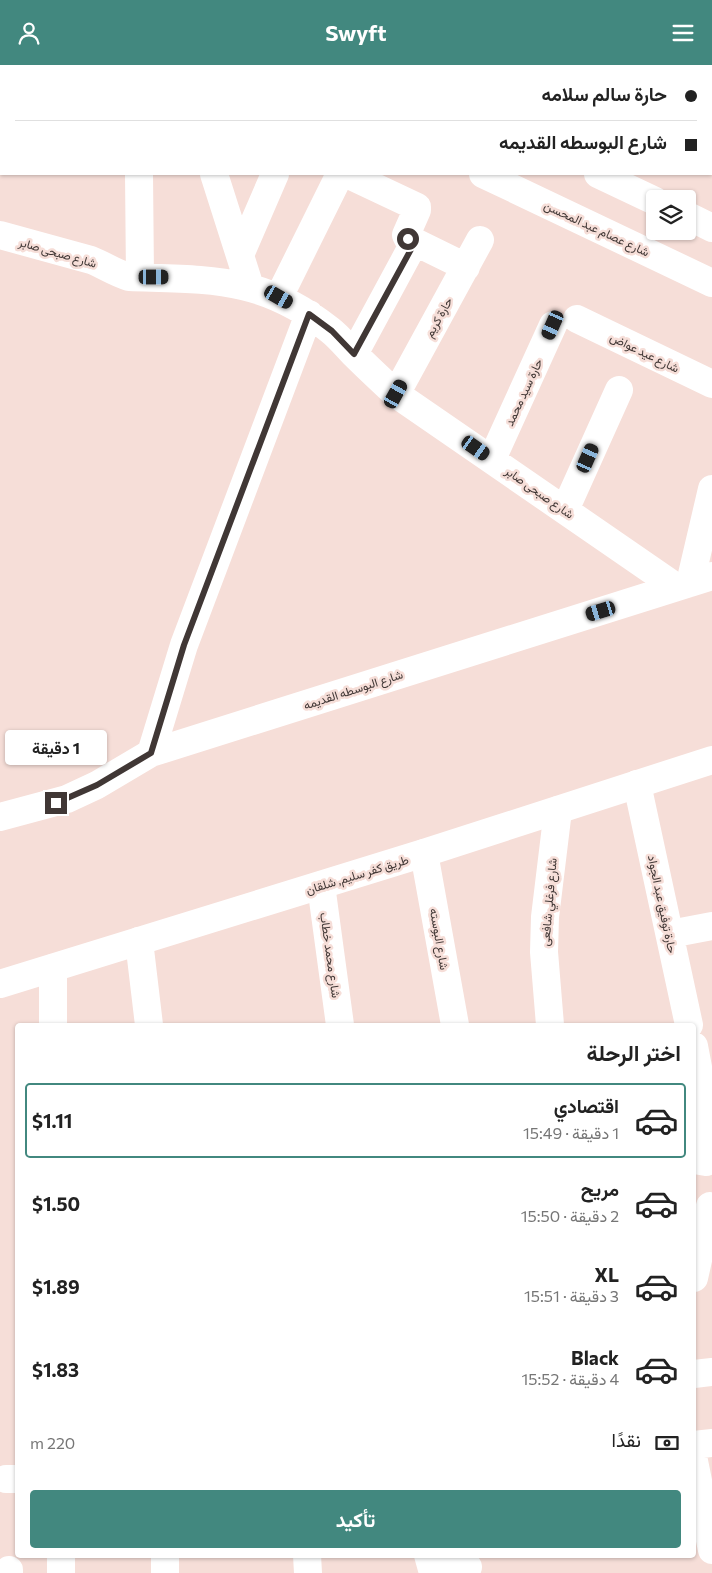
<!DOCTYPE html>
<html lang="ar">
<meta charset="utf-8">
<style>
body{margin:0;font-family:Commissioner,Vazirmatn,sans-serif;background:#f2f2f2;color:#222;direction:rtl;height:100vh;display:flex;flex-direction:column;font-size:19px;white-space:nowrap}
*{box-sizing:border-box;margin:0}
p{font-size:16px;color:#767676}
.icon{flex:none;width:28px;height:28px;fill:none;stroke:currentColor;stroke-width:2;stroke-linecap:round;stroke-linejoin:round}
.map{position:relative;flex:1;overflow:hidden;direction:ltr}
.drawer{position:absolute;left:15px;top:958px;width:681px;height:535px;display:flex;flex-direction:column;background:#fff;border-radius:5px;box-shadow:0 1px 4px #0004;direction:rtl}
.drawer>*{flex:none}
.hud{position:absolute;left:0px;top:0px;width:712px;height:110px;box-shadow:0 1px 4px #0004;direction:rtl;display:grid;align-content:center;height:110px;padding:0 15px;background:#fff}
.buttons{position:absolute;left:646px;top:125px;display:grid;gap:10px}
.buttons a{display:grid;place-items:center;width:50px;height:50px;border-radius:5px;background:#fff;box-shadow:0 1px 4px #0004;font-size:25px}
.end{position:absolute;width:22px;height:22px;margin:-11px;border:6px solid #403735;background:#fff;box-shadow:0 0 0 2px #fff}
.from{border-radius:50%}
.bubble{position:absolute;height:35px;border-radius:5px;background:#fff;box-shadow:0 1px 4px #0004;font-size:16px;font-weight:700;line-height:35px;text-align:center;direction:rtl}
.car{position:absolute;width:15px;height:30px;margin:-15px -8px;border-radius:6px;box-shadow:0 0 4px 1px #0007;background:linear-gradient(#222 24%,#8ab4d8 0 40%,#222 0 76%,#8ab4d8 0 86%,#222 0)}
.hud b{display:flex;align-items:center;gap:18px;height:48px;font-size:19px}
.hud b+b{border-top:1px solid #e0e0e0}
.hud i{width:12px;height:12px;background:#222}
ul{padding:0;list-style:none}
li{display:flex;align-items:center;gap:15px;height:75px;margin:0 10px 8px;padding:0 5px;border:2px solid transparent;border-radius:5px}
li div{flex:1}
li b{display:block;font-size:19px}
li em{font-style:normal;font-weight:700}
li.on{border-color:#42887f}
li>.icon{width:45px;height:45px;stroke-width:1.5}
h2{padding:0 15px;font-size:22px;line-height:60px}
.pay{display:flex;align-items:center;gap:12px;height:55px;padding:0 15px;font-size:19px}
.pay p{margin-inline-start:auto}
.primary-button{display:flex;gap:10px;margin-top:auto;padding:10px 15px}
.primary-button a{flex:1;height:58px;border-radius:5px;background:#42887f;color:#fff;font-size:20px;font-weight:700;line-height:58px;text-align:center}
header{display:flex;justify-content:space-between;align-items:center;height:65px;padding:0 15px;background:#42887f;color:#fff;font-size:22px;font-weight:700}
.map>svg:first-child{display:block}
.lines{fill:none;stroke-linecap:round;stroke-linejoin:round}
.minor{stroke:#fff;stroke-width:28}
.tertiary{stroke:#fff;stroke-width:28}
.route{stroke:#403735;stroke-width:6}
.labels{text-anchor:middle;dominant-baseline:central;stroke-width:5;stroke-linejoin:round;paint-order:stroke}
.street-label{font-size:12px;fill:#403735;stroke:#f6ded8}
</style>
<header><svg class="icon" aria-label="menu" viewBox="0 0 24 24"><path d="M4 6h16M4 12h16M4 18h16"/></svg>Swyft<svg class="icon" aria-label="person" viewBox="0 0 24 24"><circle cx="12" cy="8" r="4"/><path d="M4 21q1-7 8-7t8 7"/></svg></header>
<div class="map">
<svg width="712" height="1508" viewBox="0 0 712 1508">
<rect width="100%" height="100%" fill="#f6ded8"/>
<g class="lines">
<path class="minor" d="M176 0 177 1
M391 0 394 1
M591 0 595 1
M316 1 317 0
M711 48 712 49
M139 109 140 212
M214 109 250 222
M347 109 417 142V145L406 170 408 174 415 177
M483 109 712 218
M598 109 655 136
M688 151 712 163
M0 170 91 195C104 200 115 208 129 212 210 215 263 211 330 265 339 272 347 282 355 290 368 303 382 316 396 329L676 522
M240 190 275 109
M279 232 340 109
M577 254 712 319
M354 289 414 178H417L466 202
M396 329 480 175
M492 394 553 260
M565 445 619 325
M690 518 712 424
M151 688 184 580 309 249
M637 719 689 960
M0 752 67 734 97 720 151 688 712 511
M424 788 455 960
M321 820 340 960
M670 869 712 861
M139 876 149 960
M53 903V960
M550 960 544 887 545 852 558 745
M694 981 706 1045 711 1091 710 1095 706 1097 694 1095
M694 1213 710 1141
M694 1309 712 1307
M694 1380 712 1378
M694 1396 712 1485
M6 1414H18
M61 1490V1508
M307 1490 308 1508
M428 1490 433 1508 468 1502
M9 1505V1508
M165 1508V1490"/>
<path class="tertiary" d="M0 919 424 788 712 695"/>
</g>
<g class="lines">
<path class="route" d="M56 738 97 720 151 688 184 580 309 249 332 266 354 289 415 177 408 174"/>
</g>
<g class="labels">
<g class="street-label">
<text transform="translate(597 163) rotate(25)">شارع عصام عبد المحسن</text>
<text transform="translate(58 187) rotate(16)">شارع صبحى صابر</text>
<text transform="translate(438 252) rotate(-61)">حارة كريم</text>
<text transform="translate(645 287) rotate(26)">شارع عيد عواض</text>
<text transform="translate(523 327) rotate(-65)">حارة سيد محمد</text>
<text transform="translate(540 427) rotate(35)">شارع صبحى صابر</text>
<text transform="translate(353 624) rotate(-18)">شارع البوسطه القديمه</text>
<text transform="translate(357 809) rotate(-17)">طريق كفر سليم, شلقان</text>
<text transform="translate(548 837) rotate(-85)">شارع فرغلي شافعى</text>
<text transform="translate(663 839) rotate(78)">حارة توفيق عبد الجواد</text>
<text transform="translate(440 874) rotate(80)">شارع البوسته</text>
<text transform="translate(331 890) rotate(82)">شارع محمد خطاب</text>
</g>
</g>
</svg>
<div class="buttons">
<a><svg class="icon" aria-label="layers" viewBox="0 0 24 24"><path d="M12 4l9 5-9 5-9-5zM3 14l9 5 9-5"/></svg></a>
</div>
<i class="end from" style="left:408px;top:174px"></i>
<i class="end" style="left:56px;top:738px"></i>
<div class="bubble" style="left:5px;top:665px;width:102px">1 دقيقة</div>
<i class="car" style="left:154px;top:212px;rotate:90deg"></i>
<i class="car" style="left:279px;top:232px;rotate:120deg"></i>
<i class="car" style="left:553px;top:260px;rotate:204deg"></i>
<i class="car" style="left:396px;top:329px;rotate:29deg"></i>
<i class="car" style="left:476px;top:383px;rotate:125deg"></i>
<i class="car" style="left:588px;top:393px;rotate:24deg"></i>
<i class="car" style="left:601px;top:546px;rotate:253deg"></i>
<div class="hud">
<b><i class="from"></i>حارة سالم سلامه</b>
<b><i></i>شارع البوسطه القديمه</b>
</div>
<section class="drawer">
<h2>اختر الرحلة</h2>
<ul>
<li class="on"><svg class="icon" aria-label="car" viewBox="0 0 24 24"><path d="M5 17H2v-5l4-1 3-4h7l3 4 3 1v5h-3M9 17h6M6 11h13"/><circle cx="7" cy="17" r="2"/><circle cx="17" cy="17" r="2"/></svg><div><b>اقتصادي</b><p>1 دقيقة · 15:49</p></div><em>$1.11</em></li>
<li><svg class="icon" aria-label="car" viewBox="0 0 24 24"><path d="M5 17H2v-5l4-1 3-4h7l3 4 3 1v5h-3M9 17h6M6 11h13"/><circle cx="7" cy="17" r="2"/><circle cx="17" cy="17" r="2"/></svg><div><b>مريح</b><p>2 دقيقة · 15:50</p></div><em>$1.50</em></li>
<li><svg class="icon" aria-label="car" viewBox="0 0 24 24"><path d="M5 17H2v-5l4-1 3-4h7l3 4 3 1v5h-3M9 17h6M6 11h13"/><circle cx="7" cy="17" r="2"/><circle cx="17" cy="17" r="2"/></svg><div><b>XL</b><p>3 دقيقة · 15:51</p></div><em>$1.89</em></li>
<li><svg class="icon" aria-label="car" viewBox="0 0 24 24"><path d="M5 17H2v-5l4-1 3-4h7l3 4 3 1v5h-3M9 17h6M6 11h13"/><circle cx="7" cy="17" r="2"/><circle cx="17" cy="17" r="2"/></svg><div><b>Black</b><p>4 دقيقة · 15:52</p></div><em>$1.83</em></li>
</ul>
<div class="pay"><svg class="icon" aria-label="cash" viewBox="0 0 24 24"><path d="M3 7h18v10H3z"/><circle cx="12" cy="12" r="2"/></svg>نقدًا<p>220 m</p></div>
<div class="primary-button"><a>تأكيد</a></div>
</section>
</div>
